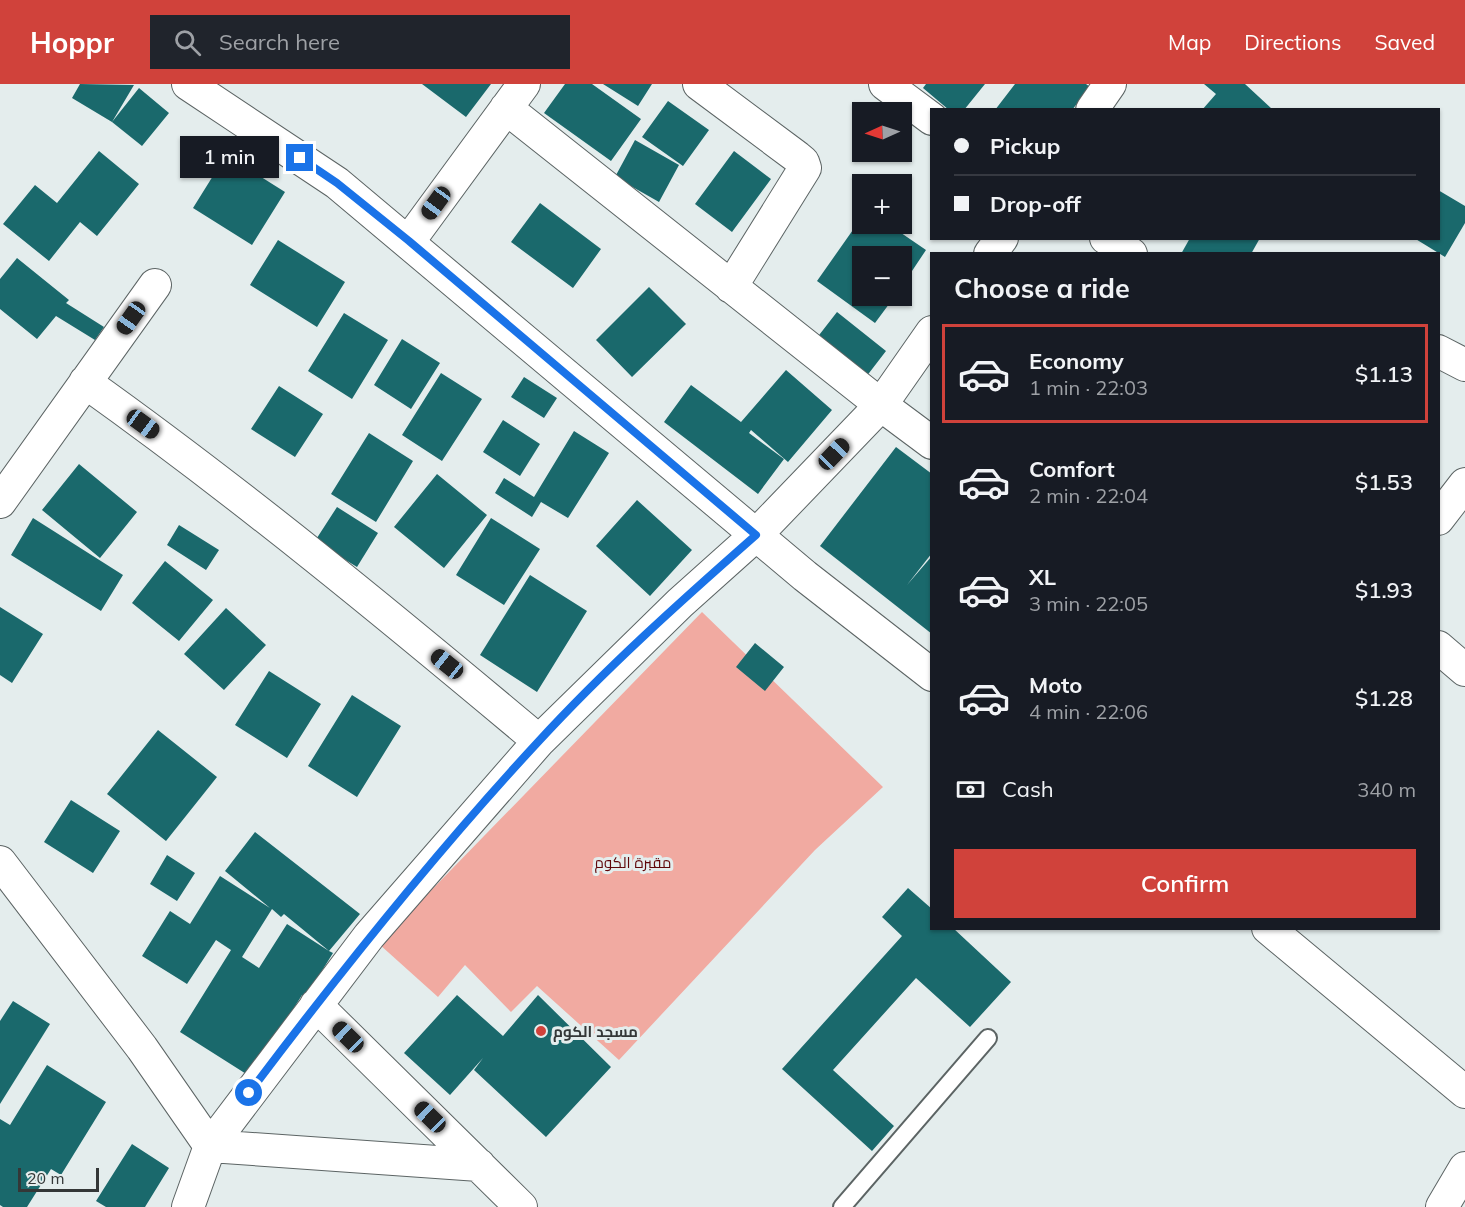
<!DOCTYPE html>
<meta charset="utf-8">
<style>
body{margin:0;font-family:Mulish,Cairo,sans-serif;background:#20242c;color:#f1f3f6;height:100vh;display:flex;flex-direction:column;font-size:22px;white-space:nowrap}
*{box-sizing:border-box;margin:0}
p{font-size:20px;color:#9ea1a6}
.icon{flex:none;width:33px;height:33px;fill:none;stroke:currentColor;stroke-width:2;stroke-linecap:round;stroke-linejoin:round}
.map{position:relative;flex:1;overflow:hidden}
.sheet{position:absolute;left:930px;top:168px;width:510px;height:678px;display:flex;flex-direction:column;background:#171b24;border-radius:0px;box-shadow:0 2px 4px #0004}
.sheet>*{flex:none}
.hud{position:absolute;left:930px;top:24px;width:510px;height:132px;border-radius:0px;box-shadow:0 2px 4px #0004;display:grid;align-content:center;height:132px;padding:0 24px;background:#171b24}
.needle{width:39px;rotate:267deg}
.tools{position:absolute;left:852px;top:18px;display:grid;gap:12px}
.tools a{display:grid;place-items:center;width:60px;height:60px;border-radius:0px;background:#171b24;box-shadow:0 2px 4px #0004;font-size:30px}
.scale{position:absolute;left:18px;bottom:15px;width:81px;box-sizing:border-box;padding-left:6px;border:3px solid #343737;border-top:0;font-size:16px;line-height:21px;white-space:nowrap;color:#343737;-webkit-text-stroke:4px #e4eded;paint-order:stroke}
.end{position:absolute;width:27px;height:27px;margin:-14px;border:8px solid #1a73e8;background:#fff;box-shadow:0 0 0 3px #fff}
.from{border-radius:50%}
.bubble{position:absolute;height:42px;border-radius:0px;background:#171b24;box-shadow:0 2px 4px #0004;font-size:20px;font-weight:600;line-height:42px;text-align:center}
.car{position:absolute;width:18px;height:36px;margin:-18px -9px;border-radius:8px;box-shadow:0 0 4px 2px #0007;background:linear-gradient(#222 24%,#8ab4d8 0 40%,#222 0 76%,#8ab4d8 0 86%,#222 0)}
.hud b{display:flex;align-items:center;gap:21px;height:57px;font-size:22px}
.hud b+b{border-top:2px solid #363941}
.hud i{width:15px;height:15px;background:#f1f3f6}
ul{padding:0;list-style:none}
li{display:flex;align-items:center;gap:18px;height:99px;margin:0 12px 9px;padding:0 12px;border:3px solid transparent;border-radius:0px}
li div{flex:1}
li b{display:block;font-size:22px}
li em{font-style:normal;font-weight:600}
li.on{border-color:#d0423b}
li>.icon{width:54px;height:54px;stroke-width:1.5}
h2{padding:0 24px;font-size:27px;line-height:72px}
.pay{display:flex;align-items:center;gap:15px;height:66px;padding:0 24px;font-size:22px}
.pay p{margin-inline-start:auto}
.action{display:flex;gap:12px;margin-top:auto;padding:12px 24px}
.action a{flex:1;height:69px;border-radius:0px;background:#d0423b;color:#fff;font-size:24px;font-weight:600;line-height:69px;text-align:center}
header{display:flex;align-items:center;gap:36px;box-sizing:border-box;height:84px;padding:0 30px;background:#d0423b;color:#fff}
header strong{font-size:28px}
nav{display:flex;gap:33px;margin-inline-start:auto;font-size:21px}
.search{width:420px;height:54px;background:#20242c;display:flex;align-items:center;gap:15px;box-sizing:border-box;padding:0 21px;border-radius:0px;color:#9ea1a6;font-size:22px}
.map>svg:first-child{display:block}
.green{fill:#f1aaa1}
.building{fill:#1a696c;fill-rule:evenodd}
.lines{fill:none;stroke-linecap:round;stroke-linejoin:round}
.service-casing{stroke:#5c6464;stroke-width:20}
.minor-casing{stroke:#5c6464;stroke-width:34}
.service{stroke:#fff;stroke-width:16}
.minor{stroke:#fff;stroke-width:32}
.route{stroke:#1a73e8;stroke-width:8}
.poi-dot{fill:#d0423b;stroke:#e4eded;stroke-width:2}
.labels{text-anchor:middle;dominant-baseline:central;stroke-width:6;stroke-linejoin:round;paint-order:stroke}
.park-label{font-size:15px;fill:#5f0508;stroke:#e4eded}
.poi-label{font-size:15px;font-weight:bold;fill:#343737;stroke:#e4eded;text-anchor:start}
</style>
<header>
<strong>Hoppr</strong>
<div class="search"><svg class="icon" aria-label="search" viewBox="0 0 24 24"><circle cx="10" cy="10" r="6"/><path d="M15 15l6 6"/></svg>Search here</div>
<nav><a>Map</a><a>Directions</a><a>Saved</a></nav>
</header>
<div class="map">
<svg width="1465" height="1123" viewBox="0 0 1465 1123">
<rect width="100%" height="100%" fill="#e4eded"/>
<path class="green" d="M702 528 883 703 815 766 619 976 537 902 511 928 465 881 438 913 379 860Z"/>
<path class="building" d="M80 0 134 1 112 38 139 4 169 29 142 62 112 38 72 14Z
M422 0H491L466 33Z
M565 0H592L641 35 611 77 544 29Z
M603 0H652L638 22Z
M926 0H985L964 26H949L923 4Z
M1015 0H1086L1090 3 1072 26H995Z
M1204 0H1245L1273 26H1202L1216 10Z
M668 17 709 46 683 82 642 53Z
M635 56 679 81 659 118 615 93Z
M99 67 139 100 97 152 80 138 49 177 3 140 35 101 57 119Z
M734 67 771 95 732 148 695 120Z
M226 71 285 108 252 161 193 124Z
M1438 106 1465 122V139L1445 173 1414 154H1438Z
M540 119 601 165 573 204 511 158Z
M862 133V140H888L926 166 902 202V172H862V212H895L875 239 817 197Z
M1190 154H1260L1251 170H1181Z
M278 156 345 198 317 243 250 201Z
M17 174 69 216 66 219 104 243 95 256 56 232 37 255 0 225V195Z
M649 203 686 240 632 293 596 256Z
M837 228 886 267 866 293 816 255Z
M344 229 388 256 352 315 308 287Z
M402 255 440 279 411 325 374 301Z
M786 286 832 326 788 378 751 346 749 349 784 375 758 410 664 338 691 301 741 338Z
M441 289 482 315 442 377 402 351Z
M524 293 557 314 544 334 511 313Z
M279 302 323 330 295 373 251 345Z
M503 336 540 360 520 392 483 368Z
M574 347 609 369 568 434 541 418 532 433 495 409 504 394 534 413Z
M369 349 413 377 376 438 331 410Z
M896 363 932 390V469L907 501 932 472V550L820 462Z
M79 380 137 428 100 474 42 426Z
M437 390 487 431 444 484 394 443Z
M637 416 692 466 650 512 596 462Z
M337 423 378 449 357 483 315 457Z
M33 434 123 491 101 527 11 471Z
M491 434 540 465 504 521 456 491Z
M179 441 219 466 206 486 167 461Z
M165 477 213 516 179 557 132 519Z
M530 491 587 527 537 608 480 571Z
M0 523 43 550 12 599 0 591Z
M226 524 266 561 224 606 184 570Z
M755 559 784 583 765 607 736 583Z
M269 587 321 620 287 674 235 641Z
M352 611 401 642 357 713 308 682Z
M158 646 217 693 166 757 107 710Z
M71 716 120 747 93 789 44 758Z
M255 748 360 830 329 867 333 869 305 914 302 911 251 993 180 948 231 866 216 856 187 900 142 872 170 827 190 840 220 792 270 824 225 787ZM272 825 281 833 284 830 329 867 287 840 259 884 242 873Z
M167 771 195 789 177 817 150 800Z
M908 804 932 825V844H953L1011 898 970 943 916 894 833 986 894 1042 872 1067 782 985 902 852 882 833Z
M457 911 503 952 538 911 611 983 546 1053 474 986 483 974 450 1011 404 969Z
M13 917 50 940 0 1020V937Z
M47 981 106 1018 61 1091 51 1085 27 1123H3L0 1121V1035L10 1041Z
M132 1060 169 1084 145 1123H106L96 1117Z"/>
<g class="lines">
<defs>
<path id="service" d="M842 1123 988 954"/>
<path id="minor" d="M188 0 337 99 805 492 932 591
M699 0 797 73 803 78 805 84 731 203
M885 0 932 35
M506 24 881 321 932 359
M1092 26 1110 0
M1106 154 1131 170
M409 157 524 0
M990 170 1002 154
M1438 267 1465 281
M85 298C242 410 391 533 539 657
M0 418 155 201
M1438 435 1465 400
M1438 563 1465 586
M0 778 142 964 210 1062 479 1081
M1268 844 1465 1008
M316 921 521 1123
M188 1123 210 1062 369 852 539 657 680 519 756 451 881 321 932 248
M1442 1123 1465 1084"/>
</defs>
<use href="#service" class="service-casing"/>
<use href="#minor" class="minor-casing"/>
<use href="#service" class="service"/>
<use href="#minor" class="minor"/>
</g>
<g class="lines">
<path class="route" d="M249 1009C340 888 435 769 538 658 606 584 681 517 756 451L409 157 337 99 300 74"/>
</g>
<circle class="poi-dot" cx="541" cy="947" r="6"/>
<g class="labels">
<g class="park-label">
<text x="633" y="778">مقبرة الكوم</text>
</g>
<g class="poi-label">
<text x="553" y="947">مسجد الكوم</text>
</g>
</g>
</svg>
<div class="tools">
<a><svg class="needle" viewBox="-14 -14 28 28"><path d="M0-13l5 13h-10z" fill="#e53935"/><path d="M0 13l5-13h-10z" fill="#9ea1a6"/></svg></a>
<a>+</a>
<a>−</a>
</div>
<div class="scale">20 m</div>
<i class="end from" style="left:249px;top:1009px"></i>
<i class="end" style="left:300px;top:74px"></i>
<div class="bubble" style="left:180px;top:52px;width:99px">1 min</div>
<i class="car" style="left:436px;top:119px;rotate:216deg"></i>
<i class="car" style="left:131px;top:234px;rotate:215deg"></i>
<i class="car" style="left:143px;top:340px;rotate:126deg"></i>
<i class="car" style="left:834px;top:370px;rotate:44deg"></i>
<i class="car" style="left:447px;top:580px;rotate:309deg"></i>
<i class="car" style="left:348px;top:953px;rotate:314deg"></i>
<i class="car" style="left:430px;top:1033px;rotate:314deg"></i>
<div class="hud">
<b><i class="from"></i>Pickup</b>
<b><i></i>Drop-off</b>
</div>
<section class="sheet">
<h2>Choose a ride</h2>
<ul>
<li class="on"><svg class="icon" aria-label="car" viewBox="0 0 24 24"><path d="M5 17H2v-5l4-1 3-4h7l3 4 3 1v5h-3M9 17h6M6 11h13"/><circle cx="7" cy="17" r="2"/><circle cx="17" cy="17" r="2"/></svg><div><b>Economy</b><p>1 min · 22:03</p></div><em>$1.13</em></li>
<li><svg class="icon" aria-label="car" viewBox="0 0 24 24"><path d="M5 17H2v-5l4-1 3-4h7l3 4 3 1v5h-3M9 17h6M6 11h13"/><circle cx="7" cy="17" r="2"/><circle cx="17" cy="17" r="2"/></svg><div><b>Comfort</b><p>2 min · 22:04</p></div><em>$1.53</em></li>
<li><svg class="icon" aria-label="car" viewBox="0 0 24 24"><path d="M5 17H2v-5l4-1 3-4h7l3 4 3 1v5h-3M9 17h6M6 11h13"/><circle cx="7" cy="17" r="2"/><circle cx="17" cy="17" r="2"/></svg><div><b>XL</b><p>3 min · 22:05</p></div><em>$1.93</em></li>
<li><svg class="icon" aria-label="car" viewBox="0 0 24 24"><path d="M5 17H2v-5l4-1 3-4h7l3 4 3 1v5h-3M9 17h6M6 11h13"/><circle cx="7" cy="17" r="2"/><circle cx="17" cy="17" r="2"/></svg><div><b>Moto</b><p>4 min · 22:06</p></div><em>$1.28</em></li>
</ul>
<div class="pay"><svg class="icon" aria-label="cash" viewBox="0 0 24 24"><path d="M3 7h18v10H3z"/><circle cx="12" cy="12" r="2"/></svg>Cash<p>340 m</p></div>
<div class="action"><a>Confirm</a></div>
</section>
</div>
